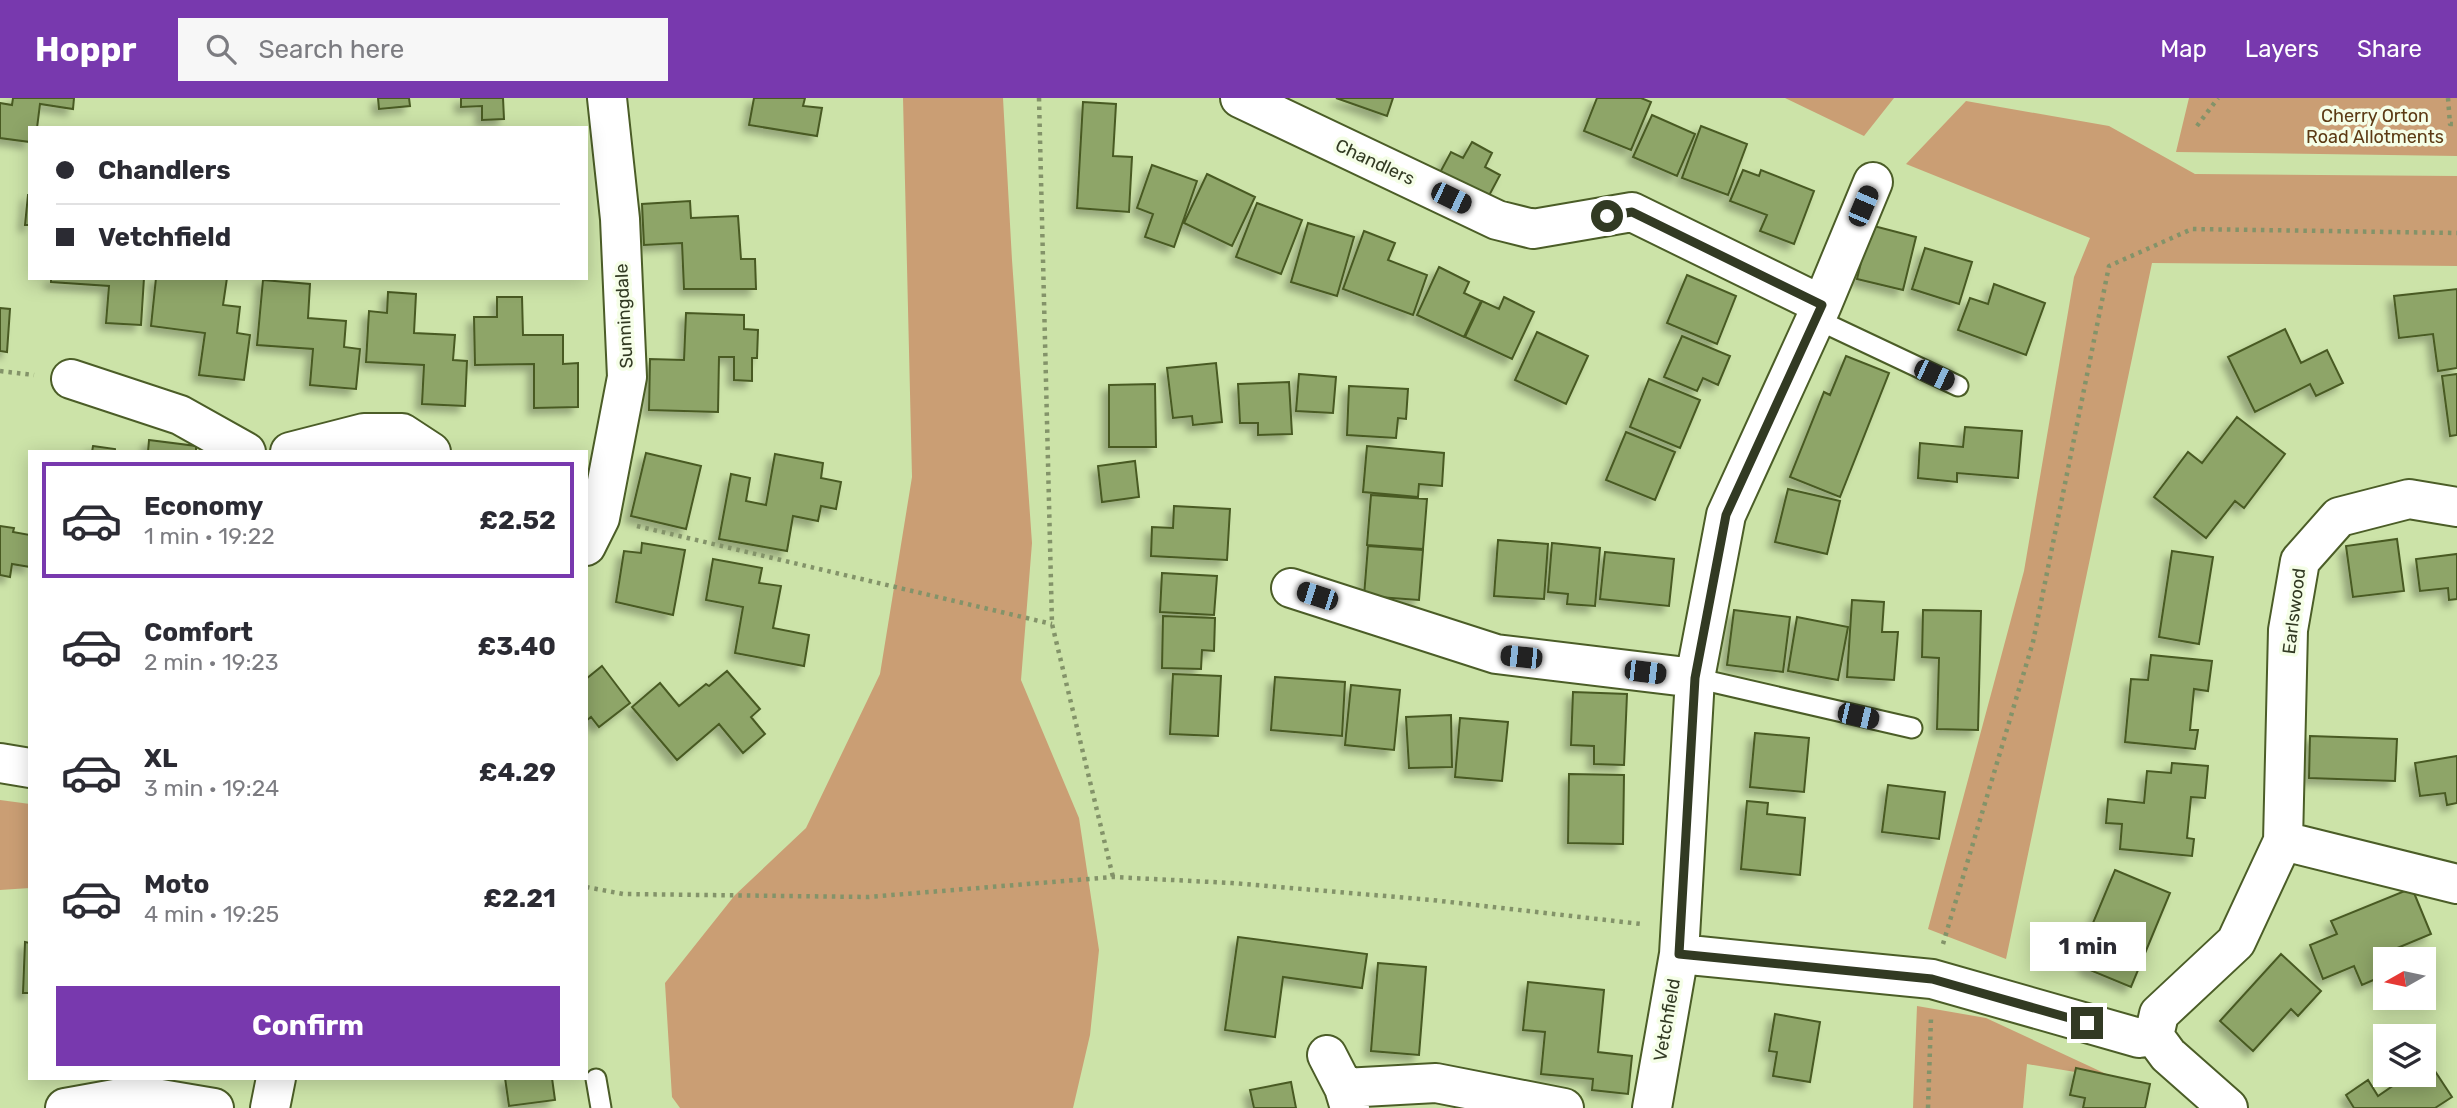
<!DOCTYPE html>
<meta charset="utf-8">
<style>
body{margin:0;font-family:Rubik,sans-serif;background:#f7f7f7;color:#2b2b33;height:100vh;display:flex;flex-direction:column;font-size:26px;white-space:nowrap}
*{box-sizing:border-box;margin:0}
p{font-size:23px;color:#7c7c81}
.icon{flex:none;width:38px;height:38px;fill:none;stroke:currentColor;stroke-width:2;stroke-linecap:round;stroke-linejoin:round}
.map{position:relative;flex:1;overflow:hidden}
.details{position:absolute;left:28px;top:352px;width:560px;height:630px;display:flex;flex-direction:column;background:#fff;border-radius:0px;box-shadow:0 4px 18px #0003}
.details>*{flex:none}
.top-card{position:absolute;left:28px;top:28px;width:560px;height:154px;border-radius:0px;box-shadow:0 4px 18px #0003;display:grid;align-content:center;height:154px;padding:0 28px;background:#fff}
.needle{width:46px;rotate:261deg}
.buttons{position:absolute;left:2373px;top:849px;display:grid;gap:14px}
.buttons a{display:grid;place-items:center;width:63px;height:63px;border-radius:0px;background:#fff;box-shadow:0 4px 18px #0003;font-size:35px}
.end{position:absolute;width:32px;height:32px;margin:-16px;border:9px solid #323a23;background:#fff;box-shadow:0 0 0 4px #fff}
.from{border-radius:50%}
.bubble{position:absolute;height:49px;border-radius:0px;background:#fff;box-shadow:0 4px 18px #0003;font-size:23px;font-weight:700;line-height:49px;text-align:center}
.car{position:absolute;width:21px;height:42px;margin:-21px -10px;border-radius:9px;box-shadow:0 0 5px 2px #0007;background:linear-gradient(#222 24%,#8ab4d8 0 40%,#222 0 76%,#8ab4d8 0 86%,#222 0)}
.top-card b{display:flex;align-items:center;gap:24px;height:66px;font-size:26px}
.top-card b+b{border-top:2px solid #e1e1e2}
.top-card i{width:18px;height:18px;background:#2b2b33}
ul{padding:12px 0 0;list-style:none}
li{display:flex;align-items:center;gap:21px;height:116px;margin:0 14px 10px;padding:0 14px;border:4px solid transparent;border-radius:0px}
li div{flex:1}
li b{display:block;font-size:26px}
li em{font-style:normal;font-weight:700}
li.selected{border-color:#7839ae}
li>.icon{width:63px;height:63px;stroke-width:1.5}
.cta{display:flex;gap:14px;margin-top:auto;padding:14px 28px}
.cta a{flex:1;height:80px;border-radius:0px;background:#7839ae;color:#fff;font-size:28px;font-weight:700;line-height:80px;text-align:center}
header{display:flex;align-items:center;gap:42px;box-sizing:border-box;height:98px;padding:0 35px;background:#7839ae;color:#fff}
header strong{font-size:33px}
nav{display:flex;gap:38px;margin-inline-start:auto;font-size:24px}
.search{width:490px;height:63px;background:#f7f7f7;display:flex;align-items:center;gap:18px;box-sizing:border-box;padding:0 24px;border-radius:0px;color:#7c7c81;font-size:26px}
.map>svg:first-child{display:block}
.green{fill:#ca9e74}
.building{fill:#8ea568;stroke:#485a24;stroke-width:2;filter:url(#shadow)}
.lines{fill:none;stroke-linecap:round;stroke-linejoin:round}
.lane-casing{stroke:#4b5d27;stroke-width:23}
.street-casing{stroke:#4b5d27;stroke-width:42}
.path{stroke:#839369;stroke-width:4.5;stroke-dasharray:3.5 5;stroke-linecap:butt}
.lane{stroke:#fff;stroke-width:19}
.street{stroke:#fff;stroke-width:38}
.route{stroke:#323a23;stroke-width:9}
.labels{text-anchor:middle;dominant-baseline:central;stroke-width:7;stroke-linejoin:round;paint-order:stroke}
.park-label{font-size:18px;fill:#5c3a14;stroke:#f5fee7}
.street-label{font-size:18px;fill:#323a23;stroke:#f5fee7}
</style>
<header>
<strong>Hoppr</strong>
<div class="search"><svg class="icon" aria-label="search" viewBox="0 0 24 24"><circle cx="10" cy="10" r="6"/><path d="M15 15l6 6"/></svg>Search here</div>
<nav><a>Map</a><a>Layers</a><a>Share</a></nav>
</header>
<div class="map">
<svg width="2457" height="1010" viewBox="0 0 2457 1010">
<defs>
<filter id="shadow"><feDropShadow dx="-6" dy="6" stdDeviation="3.5" flood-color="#0004"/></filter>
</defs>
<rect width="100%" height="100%" fill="#cce3a8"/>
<path class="green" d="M903 0H1003L1012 162 1032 445 1021 582 1079 720 1099 852 1090 937 1073 1010H680L672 999 665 885 735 797 806 730 880 576 912 379Z
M1785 0H1894L1864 38Z
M2189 0H2457V58L2176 54Z
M1966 3 2109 28 2195 76 2457 78V168L2152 165 2006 861 1928 831 2024 473 2074 179 2090 140 1906 66Z
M0 702 30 706V790L0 792Z
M1917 908 1986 920 2117 981 2027 966 2023 1010H1913Z"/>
<path class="building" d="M13 0H74L73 11 40 6 37 30H30V44L0 40V5L12 7Z
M378 0H409L410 8 379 11Z
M461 0H503L504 21 482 22V8L461 9Z
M754 0H805L803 8 822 10 817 38 749 27Z
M1336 0H1393L1387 18Z
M1597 0H1641L1651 4 1631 52 1584 33Z
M1083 4 1116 6 1113 58 1132 59 1129 114 1077 110Z
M1652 17 1695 36 1677 78 1633 59Z
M1701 28 1747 46 1728 97 1682 80Z
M1472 44 1492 55 1485 69 1500 77 1484 107 1436 82 1451 54 1463 60Z
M1152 67 1197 83 1174 149 1145 139 1153 116 1137 110Z
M1743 72 1759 78 1761 72 1814 93 1794 146 1760 133 1767 117 1730 103Z
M1207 76 1255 99 1232 148 1184 125Z
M28 97H30V127H25Z
M690 103 691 120 738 118 741 161H755L756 191H684L682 145 644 147 642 106Z
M1257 105 1302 122 1281 176 1236 159Z
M1308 125 1354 139 1337 198 1291 184Z
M1870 127 1916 139 1903 192 1857 181Z
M1364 133 1395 145 1388 162 1427 177 1413 217 1343 191Z
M1925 150 1972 164 1959 206 1912 191Z
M1439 169 1469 184 1464 195 1481 203 1464 239 1417 217Z
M1687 177 1736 198 1717 246 1667 225Z
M51 180H144L141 227 106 225 109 188 51 184Z
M156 180H227L223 207 240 209 237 235 250 237 244 282 199 277 205 235 151 228Z
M263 182 310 186 308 220 346 223 344 249 360 251 356 291 310 287 313 251 257 247Z
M1994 186 2045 205 2026 257 1958 232 1970 200 1988 206Z
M2457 191V270L2438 273 2433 236 2399 240 2394 198Z
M388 194 416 196 414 235 455 237 453 262 467 263 465 308 422 306 424 267 366 264 369 213 387 215Z
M497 199H522L523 237H563V266L578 265V309L534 310V266L475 267 474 219H497Z
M1504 199 1534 214 1512 261 1465 239 1482 203 1499 211Z
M0 210 10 211 7 254 0 253Z
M686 215 744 217V231L758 232 757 260H752V283L734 282V259H719L718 314 649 312 650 261 684 262Z
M2285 231 2301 265 2327 252 2343 285 2316 298 2310 286 2255 314 2228 259Z
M1537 234 1588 258 1566 306 1515 282Z
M1682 238 1730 258 1718 287 1703 280 1697 293 1664 279Z
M1846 258 1889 275 1840 399 1790 379 1824 294 1830 297Z
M1216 265 1222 324 1193 327 1192 318 1173 320 1167 270Z
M1299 276 1336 279 1333 315 1296 313Z
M2457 276V337L2450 338 2442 278Z
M1649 281 1700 302 1680 350 1630 329Z
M1289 284 1292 336 1258 337V325H1240L1238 286Z
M1155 286 1156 349H1109V287Z
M1349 288 1408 291 1406 321 1398 320 1396 340 1347 337Z
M2237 319 2285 356 2244 410 2235 403 2206 440 2154 399 2188 354 2202 365Z
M1965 329 2022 333 2018 380 1957 375V384L1918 380 1920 345 1963 349Z
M1626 334 1675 354 1655 402 1606 382Z
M149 342 196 348V354H148Z
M93 348 115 351V354H92Z
M1367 348 1444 355 1442 388 1419 386 1418 399 1363 394Z
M646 355 701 368 686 431 631 418Z
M775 356 823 365 821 380 841 384 836 411 821 408 818 423 793 418 787 453 719 441 731 376 750 380 746 403 766 407Z
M1135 363 1139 399 1102 404 1098 368Z
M1788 391 1840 403 1827 456 1775 444Z
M1371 397 1427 401 1423 451 1367 447Z
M1174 408 1230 411 1227 462 1151 458 1152 429 1173 430Z
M0 428 14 430 13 434 30 437V469L12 466 10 479 0 477Z
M2397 441 2404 493 2353 499 2346 448Z
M1498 442 1548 446 1544 501 1494 498Z
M642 445 685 452 673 517 616 504 624 453 641 455Z
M1552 445 1600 450 1595 508 1567 506 1568 496 1548 494Z
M1368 448 1423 452 1419 502 1364 498Z
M2172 453 2213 459 2199 546 2159 539Z
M1605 454 1674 461 1669 508 1600 501Z
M2457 456V501L2449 502 2448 490 2420 493 2416 461Z
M713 461 762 470 759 485 781 488 773 530 809 537 804 568 735 555 743 509 706 502Z
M1162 475 1217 478 1214 517 1160 514Z
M1852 502 1884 504 1882 534H1898L1894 582 1847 579Z
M1734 512 1790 519 1783 574 1727 567Z
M1923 512 1981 513 1978 632 1937 631 1939 560 1922 559Z
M1163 518 1215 520 1214 553 1202 552 1201 571 1162 570Z
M1797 519 1848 529 1838 582 1788 573Z
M2151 557 2212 563 2208 593 2194 591 2190 632H2198L2195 651 2125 644 2131 581 2148 582Z
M602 568 630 605 599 629 591 619 586 623V581Z
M727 573 760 611 751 619 765 636 743 655 719 626 677 662 632 609 660 585 679 608 706 586 709 588Z
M1173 576 1221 578 1218 638 1170 636Z
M1275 579 1345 584 1342 638 1271 632Z
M1351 587 1400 592 1394 652 1345 647Z
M1573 594 1627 596 1624 667 1594 666V648L1571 647Z
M1451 617 1452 669 1409 670 1406 619Z
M1460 620 1508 624 1502 683 1455 679Z
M1755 635 1809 640 1804 694 1750 689Z
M2310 638 2397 641 2395 683 2309 680Z
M2457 658V705L2447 707 2445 695 2420 698 2415 665Z
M2172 665 2208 668 2205 700 2191 699 2187 740 2194 741 2192 758 2120 751 2122 726 2106 725 2108 701 2144 705 2147 673 2171 675Z
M1569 676 1624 677 1623 746 1568 745Z
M1888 687 1945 694 1939 741 1882 734Z
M1747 703 1768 705 1767 716 1805 720 1800 777 1741 771Z
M2115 772 2170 795 2131 889 2085 870 2087 864 2078 861Z
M2412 790 2431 836 2383 856 2385 877 2362 887 2354 868 2323 881 2310 847 2337 836 2331 823Z
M1238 839 1367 856 1362 890 1283 879 1275 939 1225 932Z
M25 844 30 845V895H23Z
M2281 856 2321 893 2298 918 2291 911 2253 953 2220 923Z
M1378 865 1426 869 1419 957 1371 953Z
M1528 884 1604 892 1598 954 1632 958 1628 996 1592 992 1593 981 1541 976 1545 934 1523 932Z
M1775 916 1820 924 1810 984 1773 978 1777 954 1769 953Z
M2429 964 2452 999 2435 1010H2354L2346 997 2368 982 2378 998 2410 976H2424V968Z
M2076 970 2150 986 2145 1010H2083L2085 1000 2070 997Z
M505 980H552L555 1002 509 1008Z
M1291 984 1296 1010H1254L1250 992Z"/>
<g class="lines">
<defs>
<path id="lane" d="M1816 221 1958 288
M1695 580 1912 630
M596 981 601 1010"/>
<path id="street" d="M1240 0 1497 122 1533 131 1632 114 1822 207
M71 281 180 317 246 354
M290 354 364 335H402L431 354
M586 448 600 420 627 279 620 121 607 0
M1291 490 1496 556 1695 580
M0 665 30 670
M2283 743 2457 786
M1679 856 1695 580 1726 417 1822 207 1873 84
M1327 957 1344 990
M65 1010 137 997 214 1010
M270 1010 276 980
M1350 1010 1344 990 1436 985 1564 1010
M1652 1010 1679 856 1932 881 2139 940 2154 938
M2228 1010 2168 957 2154 938 2159 916 2236 844 2283 743 2288 532 2300 463 2339 419 2409 401 2457 409"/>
</defs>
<use href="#lane" class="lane-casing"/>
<use href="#street" class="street-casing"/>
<path class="path" d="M1039 0 1052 526 1113 779
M2448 0 2450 26H2457
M2197 28 2218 0
M0 273 34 277
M637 428 1052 526
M586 789 623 796 868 799 1113 779 1232 785 1432 802 1641 826
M1943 846 2033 544 2109 168 2192 131 2457 135
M1928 1010 1931 920"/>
<use href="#lane" class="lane"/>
<use href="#street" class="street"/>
</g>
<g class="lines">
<path class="route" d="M1607 118 1632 114 1822 207 1726 417 1695 580 1679 856 1932 881 2087 925"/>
</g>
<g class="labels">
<g class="park-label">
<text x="2375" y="18">Cherry Orton<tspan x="2375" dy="21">Road Allotments</tspan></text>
</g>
<g class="street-label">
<text transform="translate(1375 64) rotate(25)">Chandlers</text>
<text transform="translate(624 218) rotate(-93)">Sunningdale</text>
<text transform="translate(2294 513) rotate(-83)">Earlswood</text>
<text transform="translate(1667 922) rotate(-80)">Vetchfield</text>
</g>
</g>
</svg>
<div class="buttons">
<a><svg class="needle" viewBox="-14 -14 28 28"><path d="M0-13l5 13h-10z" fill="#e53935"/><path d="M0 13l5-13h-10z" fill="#7c7c81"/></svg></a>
<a><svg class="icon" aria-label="layers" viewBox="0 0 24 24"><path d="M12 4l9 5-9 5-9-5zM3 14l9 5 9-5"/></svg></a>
</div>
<i class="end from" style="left:1607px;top:118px"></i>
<i class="end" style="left:2087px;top:925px"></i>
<div class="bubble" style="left:2030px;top:824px;width:116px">1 min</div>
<i class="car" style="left:1451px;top:100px;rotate:116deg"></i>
<i class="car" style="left:1863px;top:108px;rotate:23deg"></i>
<i class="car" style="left:1934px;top:277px;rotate:115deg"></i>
<i class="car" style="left:1317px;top:498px;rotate:288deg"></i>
<i class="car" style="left:1521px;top:559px;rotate:276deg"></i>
<i class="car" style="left:1645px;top:574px;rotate:97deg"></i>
<i class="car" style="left:1858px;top:618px;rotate:103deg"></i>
<div class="top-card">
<b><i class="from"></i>Chandlers</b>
<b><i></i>Vetchfield</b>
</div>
<section class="details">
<ul>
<li class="selected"><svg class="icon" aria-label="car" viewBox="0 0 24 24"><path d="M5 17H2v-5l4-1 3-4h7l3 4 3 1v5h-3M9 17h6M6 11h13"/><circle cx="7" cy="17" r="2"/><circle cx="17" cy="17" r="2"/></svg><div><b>Economy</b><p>1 min · 19:22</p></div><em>£2.52</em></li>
<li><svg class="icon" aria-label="car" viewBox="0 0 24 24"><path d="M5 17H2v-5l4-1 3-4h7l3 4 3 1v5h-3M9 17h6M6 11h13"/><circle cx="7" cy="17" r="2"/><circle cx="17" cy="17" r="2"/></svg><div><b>Comfort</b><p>2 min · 19:23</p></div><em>£3.40</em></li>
<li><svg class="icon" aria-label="car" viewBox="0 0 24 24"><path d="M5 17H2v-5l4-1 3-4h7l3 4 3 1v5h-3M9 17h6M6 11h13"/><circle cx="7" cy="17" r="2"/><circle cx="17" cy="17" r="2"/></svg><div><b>XL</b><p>3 min · 19:24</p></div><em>£4.29</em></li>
<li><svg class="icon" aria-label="car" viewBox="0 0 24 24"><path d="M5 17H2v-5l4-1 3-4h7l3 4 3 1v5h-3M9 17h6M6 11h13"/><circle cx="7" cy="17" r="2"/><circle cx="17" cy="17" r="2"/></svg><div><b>Moto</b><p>4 min · 19:25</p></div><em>£2.21</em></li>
</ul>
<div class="cta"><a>Confirm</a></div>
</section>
</div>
